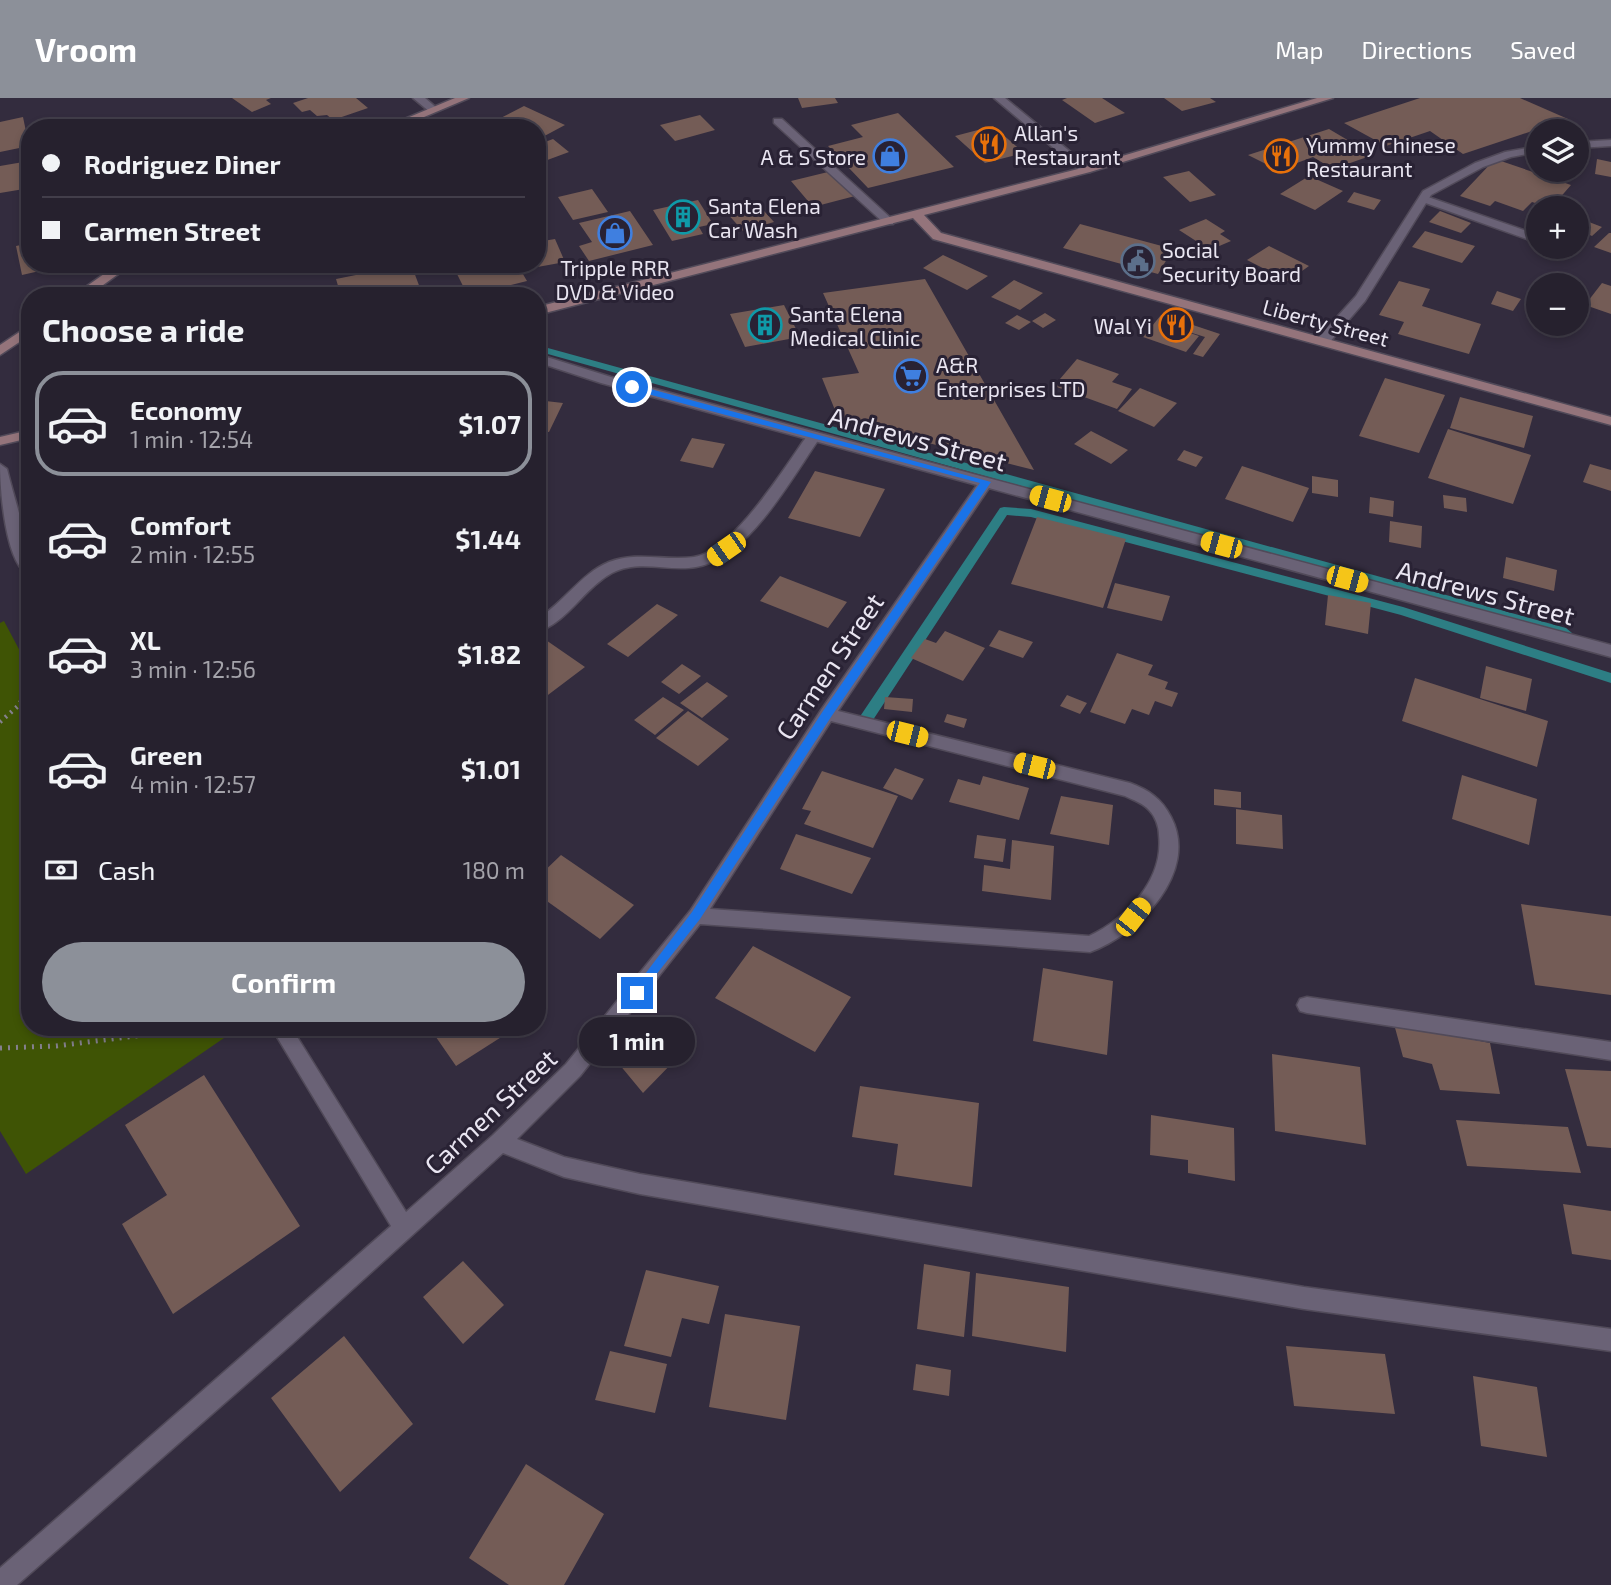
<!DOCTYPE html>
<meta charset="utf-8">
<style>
body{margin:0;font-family:"Exo 2",sans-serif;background:#2e2936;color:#f1f3f6;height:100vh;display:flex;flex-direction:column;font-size:26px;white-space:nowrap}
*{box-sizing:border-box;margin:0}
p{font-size:23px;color:#a4a3aa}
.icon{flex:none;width:38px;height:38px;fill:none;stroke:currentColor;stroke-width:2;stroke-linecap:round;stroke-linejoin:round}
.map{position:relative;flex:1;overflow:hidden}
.details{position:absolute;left:21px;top:189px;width:525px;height:749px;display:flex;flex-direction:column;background:#26212e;border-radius:28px;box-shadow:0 4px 10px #0003,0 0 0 2px #423e4a}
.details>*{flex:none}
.banner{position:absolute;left:21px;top:21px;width:525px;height:154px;border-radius:28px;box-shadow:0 4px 10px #0003,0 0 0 2px #423e4a;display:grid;align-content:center;height:154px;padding:0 21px;background:#26212e}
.fabs{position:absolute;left:1526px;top:21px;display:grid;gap:14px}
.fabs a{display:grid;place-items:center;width:63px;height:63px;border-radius:50%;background:#26212e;box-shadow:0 4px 10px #0003,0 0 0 2px #423e4a;font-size:35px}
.end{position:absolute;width:32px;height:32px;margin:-16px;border:9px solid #1a73e8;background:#fff;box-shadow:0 0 0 4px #fff}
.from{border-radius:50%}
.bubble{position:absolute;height:49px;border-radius:24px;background:#26212e;box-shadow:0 4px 10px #0003,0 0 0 2px #423e4a;font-size:23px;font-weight:700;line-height:49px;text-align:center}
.car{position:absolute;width:21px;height:42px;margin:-21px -10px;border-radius:9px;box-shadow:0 0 5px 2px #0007;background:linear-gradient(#f5c518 24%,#345 0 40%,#f5c518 0 76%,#345 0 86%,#f5c518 0)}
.banner b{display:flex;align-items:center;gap:24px;height:66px;font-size:26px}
.banner b+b{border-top:2px solid #423e4a}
.banner i{width:18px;height:18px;background:#f1f3f6}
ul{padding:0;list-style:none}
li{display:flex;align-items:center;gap:21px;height:105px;margin:0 14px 10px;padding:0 7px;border:4px solid transparent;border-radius:28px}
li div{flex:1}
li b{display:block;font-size:26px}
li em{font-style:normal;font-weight:700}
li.selected{border-color:#8c9099}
li>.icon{width:63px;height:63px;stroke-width:1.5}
h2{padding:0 21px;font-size:32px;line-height:84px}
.pay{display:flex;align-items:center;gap:18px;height:77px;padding:0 21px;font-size:26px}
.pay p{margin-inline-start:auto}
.action{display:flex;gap:14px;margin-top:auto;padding:14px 21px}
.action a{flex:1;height:80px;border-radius:42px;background:#8c9099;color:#fff;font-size:28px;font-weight:700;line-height:80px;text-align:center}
header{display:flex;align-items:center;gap:42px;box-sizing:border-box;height:98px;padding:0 35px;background:#8c9099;color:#fff}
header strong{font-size:33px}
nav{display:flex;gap:38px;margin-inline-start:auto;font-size:24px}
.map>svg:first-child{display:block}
.green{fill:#3f5405}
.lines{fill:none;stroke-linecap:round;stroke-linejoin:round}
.stream{fill:#2d7e84;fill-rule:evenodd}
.building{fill:#745c56}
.service-casing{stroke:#514a59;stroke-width:3}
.minor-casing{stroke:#514a59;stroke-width:3}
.secondary-casing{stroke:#514a59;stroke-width:3}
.path-far1{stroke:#85808f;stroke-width:4.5;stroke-dasharray:2 5;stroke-linecap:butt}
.path{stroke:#85808f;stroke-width:5;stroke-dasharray:2 6;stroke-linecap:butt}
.service{fill:#6a6276;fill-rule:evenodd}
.minor{fill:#6a6276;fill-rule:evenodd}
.secondary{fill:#94747b;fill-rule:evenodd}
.route{fill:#1a73e8}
.labels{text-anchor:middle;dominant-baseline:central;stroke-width:6;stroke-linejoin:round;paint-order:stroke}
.far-poi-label{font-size:21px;fill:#e9e5f1;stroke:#292234;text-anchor:start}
.far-street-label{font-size:21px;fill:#e9e5f1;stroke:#292234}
.street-label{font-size:26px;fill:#e9e5f1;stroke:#292234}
</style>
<header>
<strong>Vroom</strong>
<nav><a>Map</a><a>Directions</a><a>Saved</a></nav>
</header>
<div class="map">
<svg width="1611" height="1487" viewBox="0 0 1611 1487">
<rect width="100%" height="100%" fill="#332c3e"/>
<path class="green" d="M4 523 30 572V929H218L224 940 26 1076 0 1033V525Z"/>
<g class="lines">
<path class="stream" d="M537 247 1566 530 1572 535 1566 540 537 253Z
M1004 409 1031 411 1403 509 1611 575V585L1401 517 1031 419 1007 417 871 625H861L859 621 861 617 1000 410Z"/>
</g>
<path class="building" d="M232 0H271L266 2 271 6 252 14Z
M308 0H356L368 10 333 22 327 17 317 18 310 12 302 14 293 5Z
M798 0H835L838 5 802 10Z
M1067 0H1102L1125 15 1095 25 1062 2Z
M1164 0H1210L1216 4 1182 13Z
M1420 0H1520L1568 21 1463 56 1430 33 1386 48 1344 25Z
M524 8 565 27 537 42V30L485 28Z
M898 15 954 69 868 90 828 48 863 39 851 27Z
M700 17 715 32 675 43 660 27Z
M23 19 29 48 0 54V24Z
M993 28 1024 55 985 65 955 38Z
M1329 31 1373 57 1333 71 1313 59 1278 72 1248 57Z
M553 41 569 54 542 64 537 60V47Z
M1495 61 1571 87 1551 110 1532 104 1523 113 1495 103 1490 108 1460 98Z
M1597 61 1611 64V79L1595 76Z
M29 63 30 90 0 95V68Z
M832 73 855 98 813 109 791 83Z
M1189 73 1216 97 1190 104 1163 79Z
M1309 78 1343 93 1315 112 1280 96Z
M592 91 608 114 573 122 558 99Z
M1354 94 1381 102 1374 112 1347 104Z
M698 102 713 126 699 129 703 136 672 143 653 112Z
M756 104 774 124 743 133 725 113Z
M630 113 653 147 589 163 579 148 592 144 579 125Z
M1440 113 1471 125 1461 135 1429 124Z
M1206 121 1225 133 1220 136 1231 143 1210 152 1179 132Z
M1589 124 1602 129 1592 138 1579 132Z
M1080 126 1173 151 1158 176 1063 150Z
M1425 133 1475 148 1462 165 1412 149Z
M1609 135H1611V155L1594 149Z
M555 141 565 164 532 170 530 166H537V144Z
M30 145V166L66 167 22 177 16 148Z
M1269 148 1309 168 1288 183 1247 162Z
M943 157 988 178 967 192 923 170Z
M411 166 423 198H341L336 181Z
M452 166H517L527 183 468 198Z
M925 181 1034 372 839 322 822 280 859 275 823 195Z
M1014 182 1043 195 1020 212 991 199Z
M1399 183 1430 191 1422 208 1481 226 1469 256 1398 236 1404 224 1379 217Z
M1602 185 1611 188V216L1585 207Z
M1497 193 1521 201 1513 213 1491 206Z
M784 207 800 239 745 249 730 216Z
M1045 215 1056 222 1043 230 1032 223Z
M1017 217 1031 224 1019 232 1005 225Z
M1161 217 1189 227 1181 232 1199 238 1186 254 1143 239Z
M1193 227 1220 236 1203 259 1193 256 1205 239 1189 234Z
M30 261V293L25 294 20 263Z
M1077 261 1119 276 1112 284 1132 291 1117 311 1054 288Z
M1385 280 1445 297 1419 355 1359 338Z
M1140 290 1177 305 1154 329 1118 313Z
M1460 299 1533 318 1524 350 1450 330Z
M537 302 563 305 549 334 537 333Z
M1448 331 1531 357 1513 406 1428 380Z
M1091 333 1128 352 1111 366 1074 346Z
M692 340 725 346 713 370 680 363Z
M1184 352 1203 359 1196 369 1177 362Z
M1590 366 1611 372V393L1583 384Z
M1242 368 1309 390 1293 424 1225 401Z
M815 373 885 391 860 439 788 420Z
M1312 378 1338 382V399L1312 395Z
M1443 397 1466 400 1467 414 1444 410Z
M1370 399 1394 403 1393 419 1369 415Z
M1037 419 1126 441 1103 510 1011 486Z
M1390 423 1422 428 1421 450 1389 444Z
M1506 459 1557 472 1554 493 1503 480Z
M780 478 847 504 828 530 760 503Z
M1115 485 1170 498 1162 523 1107 510Z
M1328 497 1371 505 1368 536 1325 527Z
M657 506 678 517 628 559 607 546Z
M999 532 1033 544 1023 560 989 548Z
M945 533 985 550 963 583 911 560 925 541 936 545Z
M543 540 585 569 540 603 537 601V544Z
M1117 555 1153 567 1148 577 1168 584 1165 591 1178 595 1172 609 1155 603 1149 617 1132 611 1125 626 1090 614Z
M682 566 701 578 679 596 661 584Z
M1486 568 1532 581 1526 613 1480 600Z
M1415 580 1548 623 1537 669 1402 623Z
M707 584 728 598 702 620 680 605Z
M1067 597 1087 605 1080 616 1060 608Z
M663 599 684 612 655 637 634 622Z
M885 599 913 601 912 614 884 611Z
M688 613 729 641 698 668 656 640Z
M947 616 967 621 964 630 944 624Z
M895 670 924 681 912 702 883 690Z
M822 673 898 698 873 750 804 726 811 713 802 711Z
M1462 677 1537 701 1529 747 1452 721Z
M983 678 1029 690 1019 722 949 704 958 681 980 687Z
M1214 691 1241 694V710L1214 707Z
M1061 698 1113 707 1109 747 1050 736Z
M1236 711 1282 717 1283 751 1236 746Z
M796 736 871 760 852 796 780 771Z
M977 737 1006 741 1003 764 974 760Z
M1012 742 1054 748 1051 802 982 793 984 767 1010 771Z
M561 757 634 807 600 841 537 796V780Z
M1521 806 1611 818V897L1535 887Z
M753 848 851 899 815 954 715 900Z
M1043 870 1113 883 1107 957 1033 943Z
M1394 926 1490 945 1500 996 1440 992 1432 966 1403 959Z
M429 929H517L456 968Z
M644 937 678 959 643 995 619 966Z
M1272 956 1360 969 1366 1047 1275 1033Z
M1565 971 1611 973V1050L1587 1048Z
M204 977 300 1128 173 1216 122 1126 167 1097 125 1027Z
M860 988 979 1005 972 1089 894 1077 898 1046 852 1039Z
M1151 1017 1234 1030 1235 1083 1188 1075V1062L1150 1057Z
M1456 1022 1568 1029 1581 1075 1467 1068Z
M1563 1106 1611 1113V1162L1572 1156Z
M463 1163 504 1207 463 1246 423 1199Z
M924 1166 970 1174 964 1239 917 1231Z
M646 1172 719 1188 709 1226 682 1220 671 1259 624 1248Z
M976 1175 1069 1189 1066 1254 972 1238Z
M725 1216 800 1228 786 1322 709 1309Z
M344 1238 413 1326 340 1394 271 1300Z
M1286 1248 1385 1256 1395 1316 1294 1308Z
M610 1253 667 1266 655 1315 595 1302Z
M916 1266 951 1272 949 1298 913 1292Z
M1473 1278 1537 1289 1547 1359 1481 1348Z
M526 1366 604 1416 564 1487H509L469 1460Z"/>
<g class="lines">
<defs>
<path id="service" d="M413 0H425L439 12 430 14Z
M994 0H1005L1090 70V74H1082Z
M774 21H782L893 122V126H885L774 25Z
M1420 99H1428L1538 137V145L1420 103Z
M814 334 819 335V341C791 381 748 461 696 469 669 474 638 461 612 475 584 490 568 524 537 534V521C564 505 580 476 609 464 637 453 665 463 694 459 734 453 786 367 809 335Z
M1307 899 1611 944V962L1307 915 1300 913 1297 907 1300 901Z"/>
<path id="minor" d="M1611 42V48L1577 50V44Z
M1538 48V54L1511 59 1483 69 1431 97 1365 203 1328 246H1318V240L1356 198 1423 93 1475 65 1505 54Z
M537 256 611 279 1611 547V559L989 390 838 613 1130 685C1149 692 1162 701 1171 719 1200 774 1138 837 1090 854L700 826 580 978 517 1041 564 1059 640 1076 1304 1189 1611 1231V1253L1304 1211 640 1096 564 1079 503 1055 292 1246 17 1487H0V1470L391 1128 271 929H291L406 1114 493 1037 566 966 690 813 821 612 977 387 601 285 537 264ZM831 623 1125 698C1133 702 1143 705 1149 712 1155 718 1159 728 1159 737 1164 782 1127 820 1089 838L710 811Z
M0 366 7 371C15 404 30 445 30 477 5 469 0 389 0 366Z"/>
<path id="secondary" d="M455 0H469L398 30H383Z
M1317 0H1333L1090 74 924 117 941 135 1611 319V327L933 141 913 120 537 217V209L1082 70Z
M118 166H132L88 198H73Z
M30 227V237L0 257V247Z
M30 332V340L0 347V339Z"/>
</defs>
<use href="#service" class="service-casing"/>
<use href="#minor" class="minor-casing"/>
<use href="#secondary" class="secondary-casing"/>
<path class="path-far1" d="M0 624 18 608 30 589"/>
<path class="path" d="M0 950 56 948 208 929"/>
<use href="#service" class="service"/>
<use href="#minor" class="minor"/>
<use href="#secondary" class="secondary"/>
</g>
<path class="route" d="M632 286 991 384 831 619 700 821 637 901 633 899V892L692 814 823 613 980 385 629 291Z"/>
<defs>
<symbol id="restaurant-ring" viewBox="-11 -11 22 22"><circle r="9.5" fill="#292234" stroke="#e8710a" stroke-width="1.5"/><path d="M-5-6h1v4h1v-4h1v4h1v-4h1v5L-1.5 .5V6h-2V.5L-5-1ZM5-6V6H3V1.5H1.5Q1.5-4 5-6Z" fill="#e8710a"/></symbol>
<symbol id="shop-ring" viewBox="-11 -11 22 22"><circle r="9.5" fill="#292234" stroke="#3f7fe0" stroke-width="1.5"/><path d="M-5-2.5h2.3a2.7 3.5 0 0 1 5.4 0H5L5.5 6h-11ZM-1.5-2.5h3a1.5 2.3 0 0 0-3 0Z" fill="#3f7fe0"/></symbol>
<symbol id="building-ring" viewBox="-11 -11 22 22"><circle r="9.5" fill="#292234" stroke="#0f9aa8" stroke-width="1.5"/><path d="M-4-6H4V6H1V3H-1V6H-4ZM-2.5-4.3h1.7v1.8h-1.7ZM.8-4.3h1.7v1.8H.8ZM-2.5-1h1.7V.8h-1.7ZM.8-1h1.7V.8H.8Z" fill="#0f9aa8"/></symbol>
<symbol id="civic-ring" viewBox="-11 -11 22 22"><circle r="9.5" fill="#292234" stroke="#5c6f8a" stroke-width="1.5"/><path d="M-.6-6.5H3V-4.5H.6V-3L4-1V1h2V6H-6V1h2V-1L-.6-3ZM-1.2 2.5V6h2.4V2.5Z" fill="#5c6f8a"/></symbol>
<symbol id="supermarket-ring" viewBox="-11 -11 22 22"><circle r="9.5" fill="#292234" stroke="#3f7fe0" stroke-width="1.5"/><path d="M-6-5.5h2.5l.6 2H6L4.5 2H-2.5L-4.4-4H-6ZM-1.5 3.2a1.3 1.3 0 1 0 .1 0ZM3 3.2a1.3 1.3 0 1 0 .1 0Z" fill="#3f7fe0"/></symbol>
</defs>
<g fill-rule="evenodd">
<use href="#restaurant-ring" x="970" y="27" width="38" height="38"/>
<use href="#shop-ring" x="871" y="39" width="38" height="38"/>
<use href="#restaurant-ring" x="1262" y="39" width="38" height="38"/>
<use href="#building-ring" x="664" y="100" width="38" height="38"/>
<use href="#shop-ring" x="596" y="116" width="38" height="38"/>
<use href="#civic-ring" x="1119" y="144" width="38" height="38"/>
<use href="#building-ring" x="746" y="208" width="38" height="38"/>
<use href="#restaurant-ring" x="1157" y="208" width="38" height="38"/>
<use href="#supermarket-ring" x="892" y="259" width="38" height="38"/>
</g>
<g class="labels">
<g class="far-poi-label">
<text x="1014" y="34">Allan's<tspan x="1014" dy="24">Restaurant</tspan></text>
<text x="1306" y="46">Yummy Chinese<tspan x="1306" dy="24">Restaurant</tspan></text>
<text x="866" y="58" text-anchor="end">A &amp; S Store</text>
<text x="708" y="107">Santa Elena<tspan x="708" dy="24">Car Wash</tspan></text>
<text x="1162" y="151">Social<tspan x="1162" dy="24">Security Board</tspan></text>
<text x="615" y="169" text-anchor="middle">Tripple RRR<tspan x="615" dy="24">DVD &amp; Video</tspan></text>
<text x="790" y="215">Santa Elena<tspan x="790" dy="24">Medical Clinic</tspan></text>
<text x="1152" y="227" text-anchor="end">Wal Yi</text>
<text x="936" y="266">A&amp;R<tspan x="936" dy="24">Enterprises LTD</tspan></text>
</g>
<g class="far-street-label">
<text transform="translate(1326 224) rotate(15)">Liberty Street</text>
</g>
<g class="street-label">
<text transform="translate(918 340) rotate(15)">Andrews Street</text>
<text transform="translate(1486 494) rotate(15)">Andrews Street</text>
<text transform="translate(829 568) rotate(-56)">Carmen Street</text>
<text transform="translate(490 1013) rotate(-43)">Carmen Street</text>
</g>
</g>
</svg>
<div class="fabs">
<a><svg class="icon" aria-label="layers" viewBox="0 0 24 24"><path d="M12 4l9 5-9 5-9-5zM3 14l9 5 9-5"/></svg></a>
<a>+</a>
<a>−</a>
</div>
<i class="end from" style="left:632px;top:289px"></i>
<i class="end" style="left:637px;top:895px"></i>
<div class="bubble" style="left:579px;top:919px;width:116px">1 min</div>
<i class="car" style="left:1050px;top:401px;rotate:285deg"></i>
<i class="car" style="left:1221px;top:447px;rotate:285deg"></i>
<i class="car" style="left:726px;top:451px;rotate:235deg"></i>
<i class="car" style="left:1347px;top:481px;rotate:105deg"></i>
<i class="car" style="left:907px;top:636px;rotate:104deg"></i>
<i class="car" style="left:1034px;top:668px;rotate:284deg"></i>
<i class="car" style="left:1133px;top:819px;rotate:38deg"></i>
<div class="banner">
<b><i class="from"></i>Rodriguez Diner</b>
<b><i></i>Carmen Street</b>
</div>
<section class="details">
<h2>Choose a ride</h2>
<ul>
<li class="selected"><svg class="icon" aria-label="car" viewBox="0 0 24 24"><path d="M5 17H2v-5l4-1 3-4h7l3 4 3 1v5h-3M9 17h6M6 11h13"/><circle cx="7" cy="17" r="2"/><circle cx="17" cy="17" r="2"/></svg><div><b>Economy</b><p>1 min · 12:54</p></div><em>$1.07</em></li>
<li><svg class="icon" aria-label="car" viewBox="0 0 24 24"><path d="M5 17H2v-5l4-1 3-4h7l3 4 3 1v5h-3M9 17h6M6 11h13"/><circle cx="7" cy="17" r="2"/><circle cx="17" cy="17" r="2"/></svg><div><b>Comfort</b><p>2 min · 12:55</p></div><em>$1.44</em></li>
<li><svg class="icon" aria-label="car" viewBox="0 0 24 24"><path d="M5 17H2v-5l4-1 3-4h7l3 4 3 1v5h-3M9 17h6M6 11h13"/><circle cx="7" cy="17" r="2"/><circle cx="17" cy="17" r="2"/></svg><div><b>XL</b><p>3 min · 12:56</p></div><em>$1.82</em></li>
<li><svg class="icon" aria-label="car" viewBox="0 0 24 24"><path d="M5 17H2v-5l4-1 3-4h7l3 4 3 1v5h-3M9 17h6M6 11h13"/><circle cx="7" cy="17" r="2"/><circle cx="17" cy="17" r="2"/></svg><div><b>Green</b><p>4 min · 12:57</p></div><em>$1.01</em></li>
</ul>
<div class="pay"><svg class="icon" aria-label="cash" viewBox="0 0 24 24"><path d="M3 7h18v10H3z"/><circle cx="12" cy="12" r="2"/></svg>Cash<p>180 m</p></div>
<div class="action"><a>Confirm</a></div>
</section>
</div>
